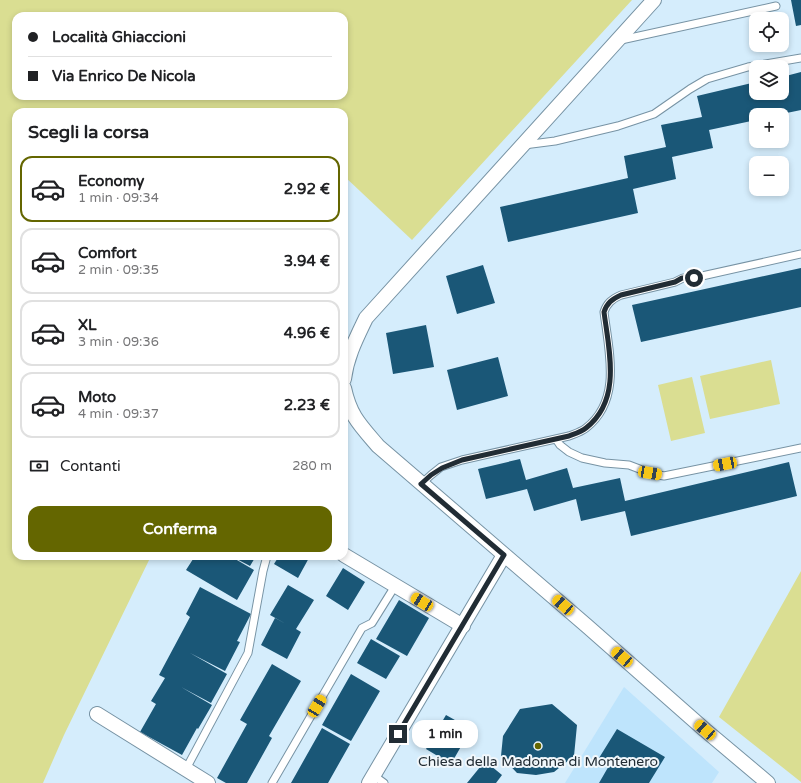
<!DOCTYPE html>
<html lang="it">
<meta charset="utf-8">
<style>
body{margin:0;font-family:"Varela Round",sans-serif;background:#f6f6f6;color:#202124;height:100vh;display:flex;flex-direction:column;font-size:15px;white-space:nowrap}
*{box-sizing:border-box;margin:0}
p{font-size:13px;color:#757577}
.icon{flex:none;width:22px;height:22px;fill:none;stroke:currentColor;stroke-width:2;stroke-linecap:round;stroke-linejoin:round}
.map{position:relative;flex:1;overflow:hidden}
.panel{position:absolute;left:12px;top:108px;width:336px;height:452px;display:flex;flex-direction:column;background:#fff;border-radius:12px;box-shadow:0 2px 6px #0003}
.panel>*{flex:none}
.banner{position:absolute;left:12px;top:12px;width:336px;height:88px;border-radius:12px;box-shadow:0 2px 6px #0003;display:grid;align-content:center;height:88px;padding:0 16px;background:#fff}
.controls{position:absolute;left:749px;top:12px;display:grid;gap:8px}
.controls a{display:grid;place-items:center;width:40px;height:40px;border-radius:8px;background:#fff;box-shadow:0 2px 6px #0003;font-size:20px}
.end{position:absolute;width:18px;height:18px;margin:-9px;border:5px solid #212c34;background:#fff;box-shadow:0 0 0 2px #fff}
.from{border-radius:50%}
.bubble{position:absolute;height:28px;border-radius:12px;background:#fff;box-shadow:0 2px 6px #0003;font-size:13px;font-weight:700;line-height:28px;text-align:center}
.car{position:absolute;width:12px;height:24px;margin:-12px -6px;border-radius:5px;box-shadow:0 0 3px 1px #0007;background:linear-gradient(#f5c518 24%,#345 0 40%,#f5c518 0 76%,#345 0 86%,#f5c518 0)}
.banner b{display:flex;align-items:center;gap:14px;height:38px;font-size:15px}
.banner b+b{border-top:1px solid #e0e0e0}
.banner i{width:10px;height:10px;background:#202124}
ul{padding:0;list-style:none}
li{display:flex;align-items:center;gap:12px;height:66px;margin:0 8px 6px;padding:0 8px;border:2px solid #e0e0e0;border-radius:12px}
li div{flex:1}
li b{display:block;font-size:15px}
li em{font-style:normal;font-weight:700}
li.selected{border-color:#646600}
li>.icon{width:36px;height:36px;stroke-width:1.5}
h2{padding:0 16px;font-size:18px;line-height:48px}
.pay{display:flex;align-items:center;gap:10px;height:44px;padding:0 16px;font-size:15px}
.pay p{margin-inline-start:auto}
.cta{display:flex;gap:8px;margin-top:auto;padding:8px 16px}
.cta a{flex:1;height:46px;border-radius:12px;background:#646600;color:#fff;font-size:16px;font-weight:700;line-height:46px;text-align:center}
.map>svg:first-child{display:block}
.built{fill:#bee4fc}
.green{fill:#dade92;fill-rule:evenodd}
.building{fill:#1a5777}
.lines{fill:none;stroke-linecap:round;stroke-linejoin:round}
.service-casing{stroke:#7793a4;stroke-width:9}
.minor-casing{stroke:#7793a4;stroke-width:16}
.service{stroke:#fff;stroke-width:7}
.minor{stroke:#fff;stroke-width:14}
.route{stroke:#212c34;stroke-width:5}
.poi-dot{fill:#646600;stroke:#f1f7fb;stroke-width:1.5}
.labels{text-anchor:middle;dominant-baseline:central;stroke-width:4;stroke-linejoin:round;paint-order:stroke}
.poi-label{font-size:14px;fill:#212c34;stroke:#f1f7fb}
</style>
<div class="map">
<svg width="801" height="783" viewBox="0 0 801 783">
<rect width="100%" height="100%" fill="#d5edfc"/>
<path class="built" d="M624 687 719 772 712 783H565Z"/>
<path class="green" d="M0 0H632L412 240 344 176V112H16V556H151L64 735 43 783H0ZM16 16H344V96H16Z
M771 360 780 404 710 419 700 376Z
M692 377 705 433 671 441 658 385Z
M801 571V782L719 717Z"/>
<path class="building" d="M791 0H801V25L796 26Z
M801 72V110L777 115H756V120L709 130 713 148 672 157 676 179 633 189 638 213 508 242 500 207 628 178 624 156 666 147 661 125 702 117 697 96 756 82V93H782V77Z
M483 265 495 303 457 314 446 276Z
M801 268V307L641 342 632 305Z
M426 325 434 367 393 374 386 333Z
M498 357 508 396 457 410 447 370Z
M520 459 526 480 567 468 573 488 620 478 625 501 789 462 797 496 631 536 625 511 581 521 576 499 534 511 527 489 486 499 478 469Z
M195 556H230L254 570 237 600 186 570Z
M231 556H256L250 566Z
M279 556H310L298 578 274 564Z
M343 568 365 582 348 610 326 596Z
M288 585 314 600 296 629 301 632 287 659 261 645 275 618 286 624 270 615Z
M200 587 251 614 237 641 240 642 225 671 190 653 227 674 211 703 181 687 212 705 198 729 197 728 182 755 140 732 156 704 151 701 165 678 159 675 190 617 186 614Z
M399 600 429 618 407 656 376 639Z
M371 639 400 656 386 679 357 663Z
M272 664 301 681 269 736 272 738 247 783H226L217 778 247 724 240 720Z
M351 674 380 691 351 741 322 725Z
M552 704 577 725 574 756 554 772 536 775 517 773 501 756 503 736 520 709Z
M446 715 471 729 451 764 426 749Z
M322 728 350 744 328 783H291Z
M617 729 665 757 649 783H599L610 764 599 758Z
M485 761 502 775 496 783H467Z"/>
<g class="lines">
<defs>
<path id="service" d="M621 40 776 6
M524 145 555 141 618 126 654 114 690 89 707 79 748 67 801 58
M556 439 560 445 569 452 582 458 605 463 629 465 650 473 664 476 801 448
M421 484 431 475 441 467 462 460 569 436C574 434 581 432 586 428 622 400 609 352 604 312 607 303 612 299 621 295L675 282 683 278H693L801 254
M186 769 248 653 263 571 267 556
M373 775 384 783
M272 783 362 628 372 623 395 586"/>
<path id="minor" d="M344 379C347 356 356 339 366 318L654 0
M344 388C350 416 360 425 378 446L587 626 705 730 768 783
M344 555 463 626
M97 714 208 783
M369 783 504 555"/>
</defs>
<use href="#service" class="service-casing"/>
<use href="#minor" class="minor-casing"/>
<use href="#service" class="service"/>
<use href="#minor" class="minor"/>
</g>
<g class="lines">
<path class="route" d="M398 734 504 555 421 484 431 475 442 468 462 460 569 436C574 434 581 432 586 428 622 400 609 351 604 312 607 303 612 299 621 295L675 282 682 278H694"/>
</g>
<circle class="poi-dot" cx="538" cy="746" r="4"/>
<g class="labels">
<g class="poi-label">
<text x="538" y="761">Chiesa della Madonna di Montenero</text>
</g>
</g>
</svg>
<div class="controls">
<a><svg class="icon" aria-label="locate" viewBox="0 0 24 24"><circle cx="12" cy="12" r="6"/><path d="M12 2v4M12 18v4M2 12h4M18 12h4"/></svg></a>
<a><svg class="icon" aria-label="layers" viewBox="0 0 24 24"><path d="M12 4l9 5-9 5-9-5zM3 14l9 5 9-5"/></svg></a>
<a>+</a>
<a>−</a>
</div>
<i class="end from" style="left:694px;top:278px"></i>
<i class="end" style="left:398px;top:734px"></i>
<div class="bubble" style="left:412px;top:720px;width:66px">1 min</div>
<i class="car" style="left:725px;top:464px;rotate:259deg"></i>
<i class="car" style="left:650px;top:473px;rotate:100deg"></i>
<i class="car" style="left:422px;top:602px;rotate:301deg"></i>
<i class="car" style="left:563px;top:605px;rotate:311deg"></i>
<i class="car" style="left:622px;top:657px;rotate:311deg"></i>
<i class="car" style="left:317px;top:706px;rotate:31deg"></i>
<i class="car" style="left:705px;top:730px;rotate:311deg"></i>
<div class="banner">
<b><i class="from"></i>Località Ghiaccioni</b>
<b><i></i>Via Enrico De Nicola</b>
</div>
<section class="panel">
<h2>Scegli la corsa</h2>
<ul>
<li class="selected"><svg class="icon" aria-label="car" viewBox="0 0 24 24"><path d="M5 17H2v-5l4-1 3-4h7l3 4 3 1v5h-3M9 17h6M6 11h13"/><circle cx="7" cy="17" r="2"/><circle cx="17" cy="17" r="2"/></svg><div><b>Economy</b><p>1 min · 09:34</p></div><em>2.92 €</em></li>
<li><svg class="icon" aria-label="car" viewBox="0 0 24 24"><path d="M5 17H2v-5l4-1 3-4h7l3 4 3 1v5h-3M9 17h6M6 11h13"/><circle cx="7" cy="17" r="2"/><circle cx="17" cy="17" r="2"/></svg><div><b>Comfort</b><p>2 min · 09:35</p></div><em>3.94 €</em></li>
<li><svg class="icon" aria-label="car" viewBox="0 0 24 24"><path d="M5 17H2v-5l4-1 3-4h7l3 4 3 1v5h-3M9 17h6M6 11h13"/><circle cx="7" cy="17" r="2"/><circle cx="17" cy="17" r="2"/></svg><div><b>XL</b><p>3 min · 09:36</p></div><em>4.96 €</em></li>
<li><svg class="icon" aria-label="car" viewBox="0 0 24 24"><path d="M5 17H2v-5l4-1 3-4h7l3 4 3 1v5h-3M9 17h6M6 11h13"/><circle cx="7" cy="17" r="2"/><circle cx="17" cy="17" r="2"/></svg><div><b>Moto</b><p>4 min · 09:37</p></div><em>2.23 €</em></li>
</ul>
<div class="pay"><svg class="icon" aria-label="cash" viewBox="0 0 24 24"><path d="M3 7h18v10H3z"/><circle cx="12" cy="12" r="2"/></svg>Contanti<p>280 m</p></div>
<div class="cta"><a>Conferma</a></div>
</section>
</div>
